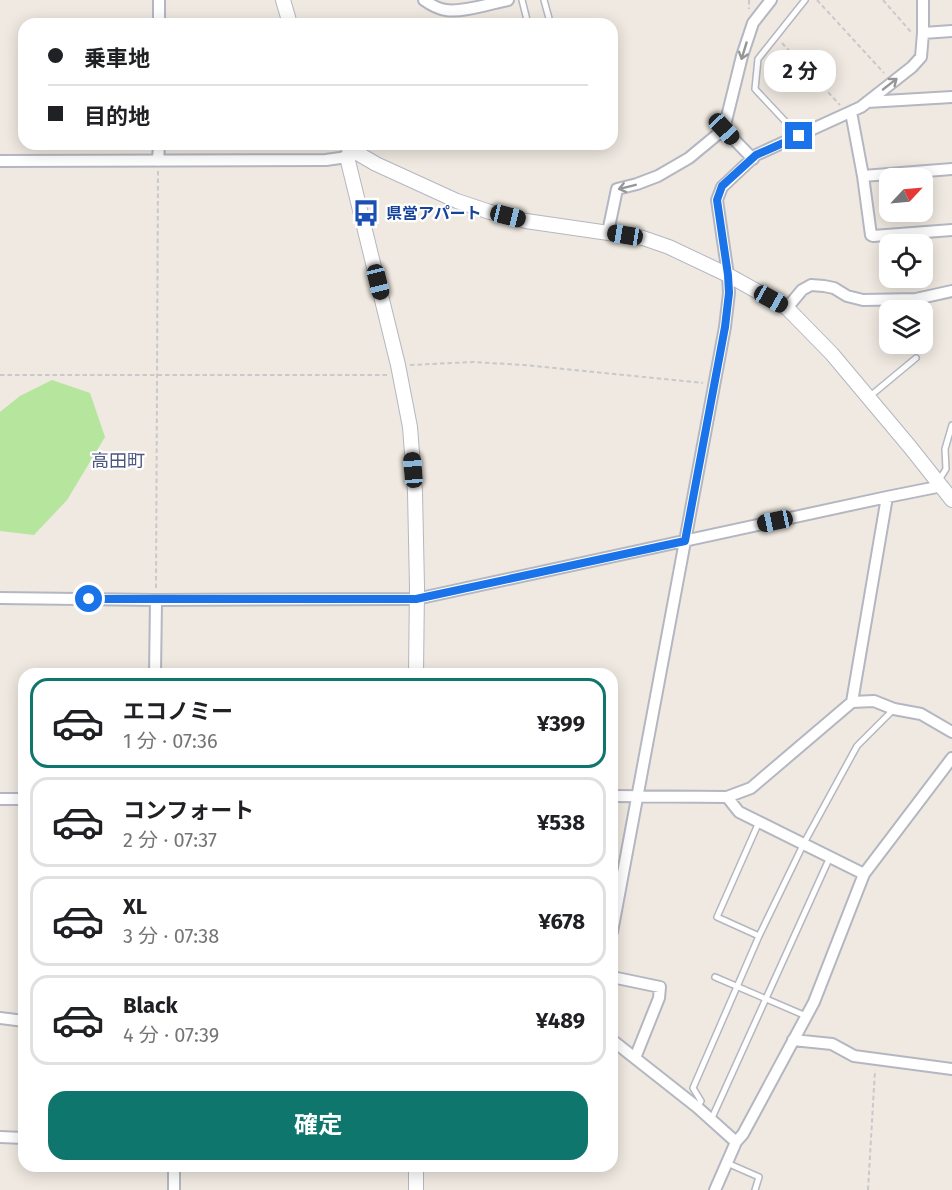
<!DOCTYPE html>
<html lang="ja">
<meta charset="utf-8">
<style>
body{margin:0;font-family:"Fira Sans","Noto Sans JP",sans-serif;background:#f2f2f2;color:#202124;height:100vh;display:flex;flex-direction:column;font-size:22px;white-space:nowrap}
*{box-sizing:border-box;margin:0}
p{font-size:20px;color:#757577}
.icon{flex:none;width:33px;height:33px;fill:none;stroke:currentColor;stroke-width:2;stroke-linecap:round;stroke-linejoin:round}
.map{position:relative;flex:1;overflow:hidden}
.drawer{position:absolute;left:18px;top:668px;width:600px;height:504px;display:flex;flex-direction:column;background:#fff;border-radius:18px;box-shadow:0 3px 15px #0003}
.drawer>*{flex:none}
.hud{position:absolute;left:18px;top:18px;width:600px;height:132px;border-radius:18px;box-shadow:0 3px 15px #0003;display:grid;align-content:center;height:132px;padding:0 30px;background:#fff}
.needle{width:39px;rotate:64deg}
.controls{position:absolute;left:879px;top:168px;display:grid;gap:12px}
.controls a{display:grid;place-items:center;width:54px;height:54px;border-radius:12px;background:#fff;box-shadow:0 3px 15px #0003;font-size:30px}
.end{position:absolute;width:27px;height:27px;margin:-14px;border:8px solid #1a73e8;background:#fff;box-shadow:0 0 0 3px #fff}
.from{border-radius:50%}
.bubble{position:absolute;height:42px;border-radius:18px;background:#fff;box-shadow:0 3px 15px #0003;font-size:20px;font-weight:700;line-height:42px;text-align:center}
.car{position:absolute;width:18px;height:36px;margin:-18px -9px;border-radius:8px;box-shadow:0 0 4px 2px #0007;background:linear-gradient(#222 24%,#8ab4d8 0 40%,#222 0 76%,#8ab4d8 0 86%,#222 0)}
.hud b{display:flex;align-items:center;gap:21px;height:57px;font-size:22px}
.hud b+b{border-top:2px solid #e0e0e0}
.hud i{width:15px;height:15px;background:#202124}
ul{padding:10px 0 0;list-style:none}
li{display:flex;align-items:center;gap:18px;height:90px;margin:0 12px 9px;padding:0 18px;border:3px solid #e0e0e0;border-radius:18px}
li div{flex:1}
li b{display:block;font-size:22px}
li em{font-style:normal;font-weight:700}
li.current{border-color:#0f766e}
li>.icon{width:54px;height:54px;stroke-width:1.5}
.cta{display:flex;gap:12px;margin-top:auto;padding:12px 30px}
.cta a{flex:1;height:69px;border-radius:18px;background:#0f766e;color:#fff;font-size:24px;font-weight:700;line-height:69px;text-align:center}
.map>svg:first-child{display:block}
.green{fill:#b6e59e}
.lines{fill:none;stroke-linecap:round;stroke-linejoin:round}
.service-casing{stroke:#b4b7c1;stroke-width:8}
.minor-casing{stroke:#b4b7c1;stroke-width:14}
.tertiary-casing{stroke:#b4b7c1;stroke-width:16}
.path{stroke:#c9c9c9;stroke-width:2;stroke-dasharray:4.5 3;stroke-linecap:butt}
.service{stroke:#fff;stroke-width:5}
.minor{stroke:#fff;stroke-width:10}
.tertiary{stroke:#fff;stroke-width:14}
.oneway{stroke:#969696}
.route{stroke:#1a73e8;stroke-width:8}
.labels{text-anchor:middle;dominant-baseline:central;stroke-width:4.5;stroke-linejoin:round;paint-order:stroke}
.transit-label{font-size:16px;font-weight:bold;fill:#164399;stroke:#fff;text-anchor:start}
.neighbourhood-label{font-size:18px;fill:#4d5680;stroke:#fff}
</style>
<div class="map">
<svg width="952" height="1190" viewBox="0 0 952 1190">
<rect width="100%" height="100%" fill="#efe9e1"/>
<path class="green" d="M52 380 90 393 105 437 67 500 34 535 0 531V412L20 396Z"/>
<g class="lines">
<defs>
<path id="service" d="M522 0 528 24
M544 0 550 22
M798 135 755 89 758 59 805 0
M869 397 916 358
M939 480 946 469 945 449 952 425
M759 936 717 917 759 822
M715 977 806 1016
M697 1107 701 1101 693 1088 759 936 804 843 857 746 894 709
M711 1120 830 857
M727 1163 759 1177 755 1190"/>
<path id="minor" d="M424 0C431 5 438 9 446 10 462 13 492 3 508 0
M159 24V0
M923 33 952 31
M867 102 952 97
M851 112 863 176 871 235 873 236 952 230
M724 129 753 159
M0 161 326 160 347 157
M158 161 159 144
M863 176 952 169
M608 232 617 189 637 184 658 176 689 158 724 129 742 56 753 23 771 0
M787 308 802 290 811 285 824 286 834 288 847 296 863 300 916 299 952 291
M0 598 156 600 416 599 887 497 942 486
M155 674 156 600
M852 702 887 497
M612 796 727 797 751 788 852 702 874 701 894 709 921 714 952 732
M727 797 739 812 864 874
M0 799H24
M612 932 725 327 729 293 728 275 717 200 722 187 756 155 861 107 912 67 921 57 923 33V0
M612 977 660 987 659 998 635 1058
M0 1018 24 1021
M612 1040 697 1107 736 1142
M793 1040 832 1044 854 1056 952 1069
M0 1137 24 1138
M174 1166V1190
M715 1190 736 1142 743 1134 814 1002 864 874 952 758"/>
<path id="tertiary" d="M283 0 290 24
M345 144 352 150 376 164 457 201 490 212 526 221 643 238 669 247 728 275 787 308 832 354 910 447 952 500
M352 150 347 157 398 365 410 427 415 492 417 587 416 674
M416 1166V1190"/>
</defs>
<use href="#service" class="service-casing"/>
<use href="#minor" class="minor-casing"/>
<use href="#tertiary" class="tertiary-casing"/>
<path class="path" d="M749 0V9
M817 0 884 73
M883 0 911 32
M782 43 840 105
M410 365 473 362 524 365 703 383
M0 375H388
M156 588 158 171
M868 1190 875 1070"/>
<use href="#service" class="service"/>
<use href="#minor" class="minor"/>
<use href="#tertiary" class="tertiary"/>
</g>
<defs><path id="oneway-shaft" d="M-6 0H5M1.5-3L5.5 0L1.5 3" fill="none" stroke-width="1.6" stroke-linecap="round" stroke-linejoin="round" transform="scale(1.5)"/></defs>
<g class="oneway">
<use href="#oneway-shaft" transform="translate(744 51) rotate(107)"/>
<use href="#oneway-shaft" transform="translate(890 84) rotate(-38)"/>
<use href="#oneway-shaft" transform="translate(627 187) rotate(166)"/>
</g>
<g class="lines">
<path class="route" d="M89 599H416L685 541 725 327 729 293 728 275 717 200 722 186 756 155 799 136"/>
</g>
<defs>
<symbol id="bus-bare" viewBox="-9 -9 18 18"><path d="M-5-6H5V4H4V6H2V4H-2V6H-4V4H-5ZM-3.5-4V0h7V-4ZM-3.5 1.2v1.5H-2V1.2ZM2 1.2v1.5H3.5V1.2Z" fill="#1a4fb4" stroke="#fff" stroke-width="2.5" paint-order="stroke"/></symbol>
</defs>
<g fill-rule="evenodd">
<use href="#bus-bare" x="347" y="194" width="38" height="38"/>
</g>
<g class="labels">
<g class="transit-label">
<text x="386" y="213">県営アパート</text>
</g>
<g class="neighbourhood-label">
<text x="118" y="461">高田町</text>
</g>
</g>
</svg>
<div class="controls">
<a><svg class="needle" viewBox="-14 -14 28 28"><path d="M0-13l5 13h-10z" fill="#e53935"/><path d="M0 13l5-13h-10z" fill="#757577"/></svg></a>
<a><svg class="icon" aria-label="locate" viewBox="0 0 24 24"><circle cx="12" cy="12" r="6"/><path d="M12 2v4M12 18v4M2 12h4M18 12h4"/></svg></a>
<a><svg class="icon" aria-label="layers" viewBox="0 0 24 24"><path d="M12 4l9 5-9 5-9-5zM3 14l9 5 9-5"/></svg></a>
</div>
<i class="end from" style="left:89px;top:599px"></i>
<i class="end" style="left:799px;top:136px"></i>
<div class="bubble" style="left:764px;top:50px;width:72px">2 分</div>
<i class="car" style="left:724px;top:129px;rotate:137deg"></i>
<i class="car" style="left:508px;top:216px;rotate:104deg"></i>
<i class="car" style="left:625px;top:235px;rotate:279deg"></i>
<i class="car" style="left:378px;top:282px;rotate:166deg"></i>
<i class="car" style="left:771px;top:299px;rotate:119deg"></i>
<i class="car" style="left:413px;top:470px;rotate:355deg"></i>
<i class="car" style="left:775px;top:521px;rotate:258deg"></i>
<div class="hud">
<b><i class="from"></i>乗車地</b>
<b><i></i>目的地</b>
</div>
<section class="drawer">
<ul>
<li class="current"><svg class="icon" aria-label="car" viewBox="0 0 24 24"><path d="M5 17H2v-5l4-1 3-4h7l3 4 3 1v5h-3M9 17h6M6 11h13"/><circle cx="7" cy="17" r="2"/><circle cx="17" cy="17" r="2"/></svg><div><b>エコノミー</b><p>1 分 · 07:36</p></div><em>¥399</em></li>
<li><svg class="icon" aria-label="car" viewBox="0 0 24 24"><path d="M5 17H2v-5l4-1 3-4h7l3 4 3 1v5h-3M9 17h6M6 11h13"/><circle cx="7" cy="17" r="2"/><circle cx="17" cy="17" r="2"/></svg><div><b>コンフォート</b><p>2 分 · 07:37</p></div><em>¥538</em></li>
<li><svg class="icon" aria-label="car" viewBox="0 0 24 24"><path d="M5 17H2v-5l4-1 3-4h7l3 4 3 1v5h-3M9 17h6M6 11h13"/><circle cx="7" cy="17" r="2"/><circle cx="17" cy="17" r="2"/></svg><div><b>XL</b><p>3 分 · 07:38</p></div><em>¥678</em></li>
<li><svg class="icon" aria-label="car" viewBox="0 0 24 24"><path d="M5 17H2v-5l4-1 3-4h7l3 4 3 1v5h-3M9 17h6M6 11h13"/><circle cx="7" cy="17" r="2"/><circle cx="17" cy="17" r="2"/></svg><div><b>Black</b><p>4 分 · 07:39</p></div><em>¥489</em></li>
</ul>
<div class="cta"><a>確定</a></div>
</section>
</div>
